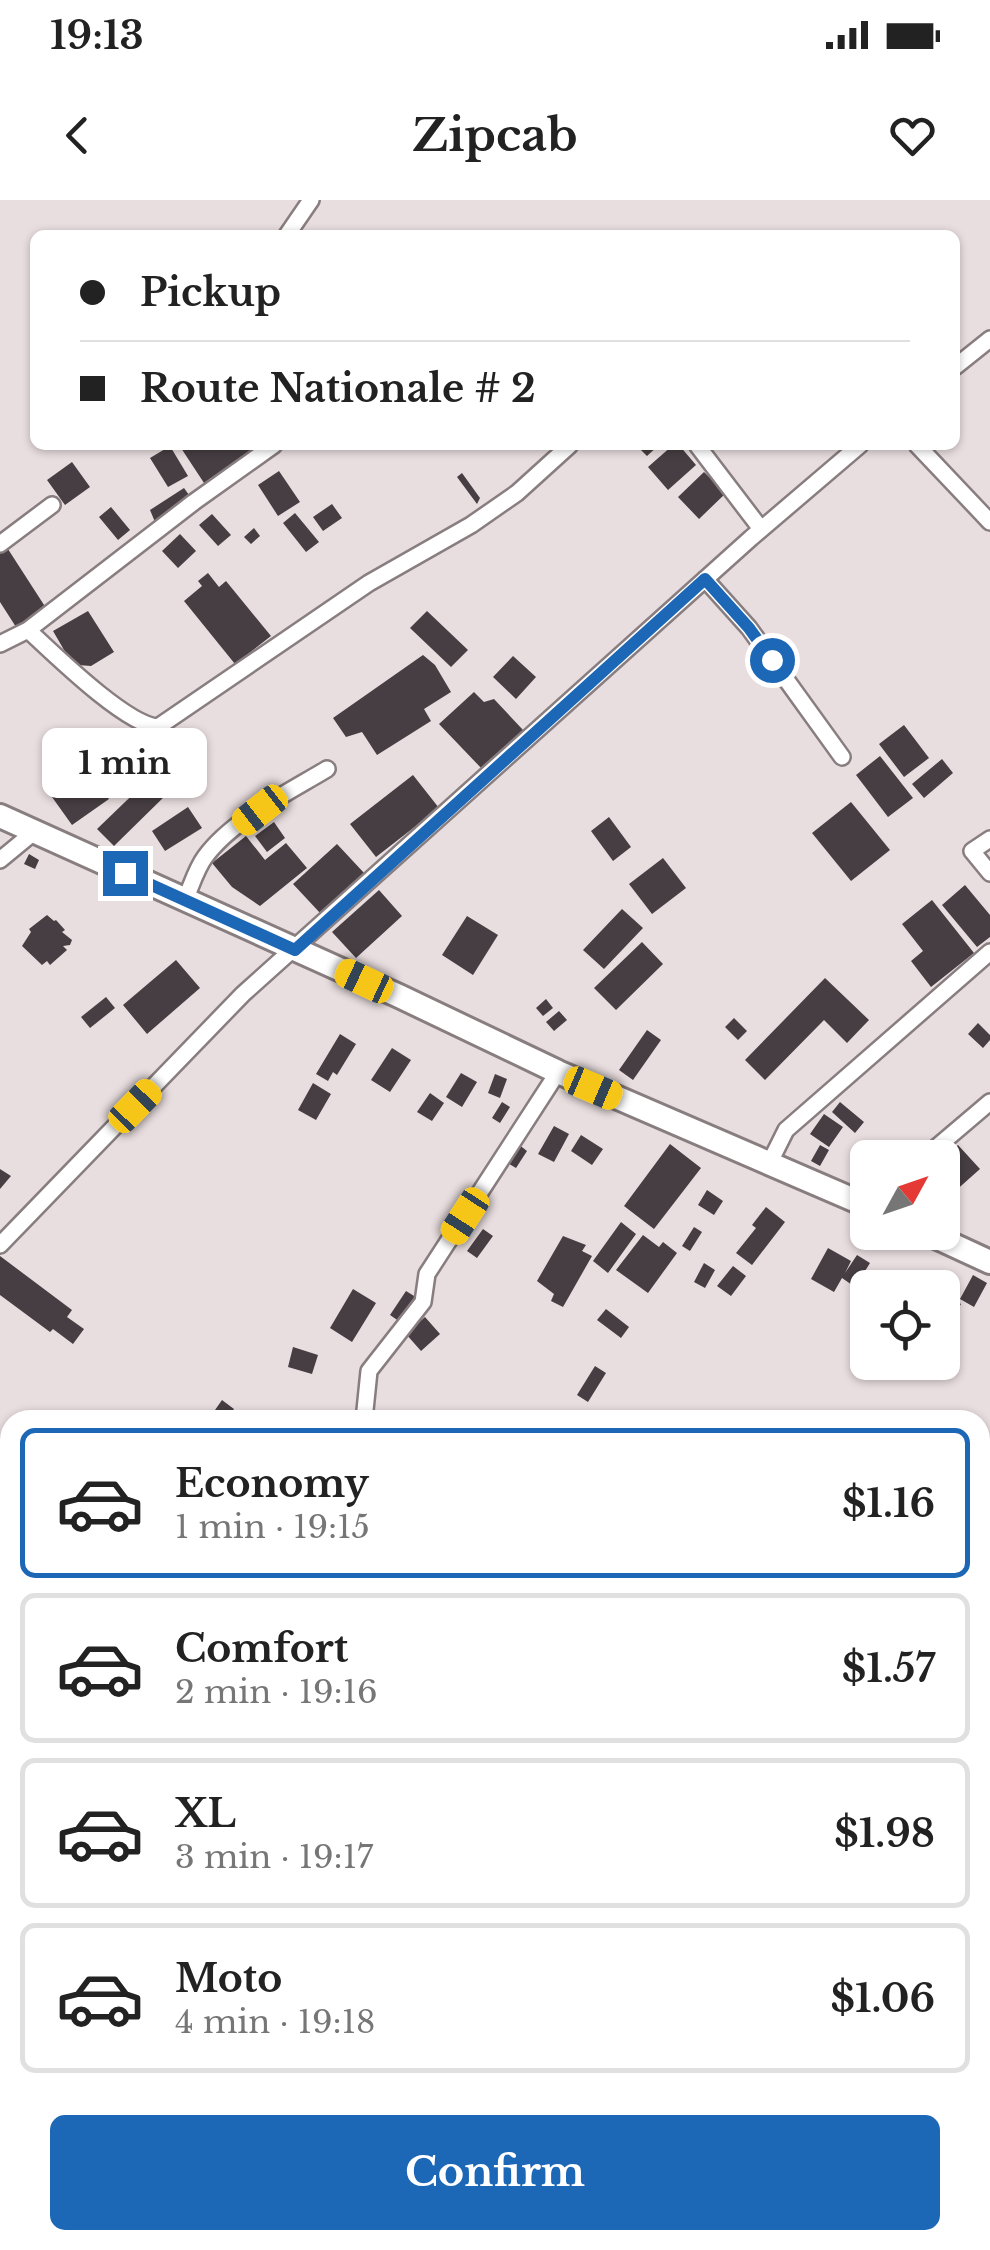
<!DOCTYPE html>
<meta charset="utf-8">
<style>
body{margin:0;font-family:"Libre Baskerville",serif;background:#f2f2f2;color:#222;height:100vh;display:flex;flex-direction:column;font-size:38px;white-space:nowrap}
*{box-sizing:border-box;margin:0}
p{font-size:32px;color:#767676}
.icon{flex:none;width:55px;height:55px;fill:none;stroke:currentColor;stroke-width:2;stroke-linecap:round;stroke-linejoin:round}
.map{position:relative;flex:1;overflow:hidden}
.panel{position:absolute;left:0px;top:1210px;width:990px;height:840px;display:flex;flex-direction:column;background:#fff;border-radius:30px 30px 0 0;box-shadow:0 2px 8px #0004}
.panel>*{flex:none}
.guide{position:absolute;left:30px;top:30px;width:930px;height:220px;border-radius:15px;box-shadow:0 2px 8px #0004;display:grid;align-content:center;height:220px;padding:0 50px;background:#fff}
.needle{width:65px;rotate:50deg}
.buttons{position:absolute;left:850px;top:940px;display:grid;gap:20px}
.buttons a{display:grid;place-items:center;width:110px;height:110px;border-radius:15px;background:#fff;box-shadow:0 2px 8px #0004;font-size:50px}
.end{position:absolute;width:45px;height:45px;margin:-22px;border:12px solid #1d67b7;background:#fff;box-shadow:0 0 0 5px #fff}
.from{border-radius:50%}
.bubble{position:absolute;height:70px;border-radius:15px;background:#fff;box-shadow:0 2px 8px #0004;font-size:32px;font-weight:700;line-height:70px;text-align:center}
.car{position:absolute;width:30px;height:60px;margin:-30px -15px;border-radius:12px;box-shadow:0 0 8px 2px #0007;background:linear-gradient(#f5c518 24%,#345 0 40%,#f5c518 0 76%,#345 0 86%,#f5c518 0)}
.guide b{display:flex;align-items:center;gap:35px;height:95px;font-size:38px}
.guide b+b{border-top:2px solid #e0e0e0}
.guide i{width:25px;height:25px;background:#222}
ul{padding:18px 0 0;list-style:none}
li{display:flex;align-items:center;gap:30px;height:150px;margin:0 20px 15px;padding:0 30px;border:5px solid #e0e0e0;border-radius:15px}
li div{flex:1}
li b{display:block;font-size:38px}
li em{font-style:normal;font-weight:700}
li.on{border-color:#1d67b7}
li>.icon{width:90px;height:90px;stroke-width:1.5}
.button{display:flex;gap:20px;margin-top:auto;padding:20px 50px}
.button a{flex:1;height:115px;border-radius:15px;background:#1d67b7;color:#fff;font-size:40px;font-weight:700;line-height:115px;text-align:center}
.status{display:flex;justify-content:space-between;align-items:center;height:70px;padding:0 50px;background:#fff;direction:ltr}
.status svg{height:28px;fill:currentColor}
header{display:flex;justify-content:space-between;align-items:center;height:130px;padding:0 50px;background:#fff;font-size:45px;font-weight:700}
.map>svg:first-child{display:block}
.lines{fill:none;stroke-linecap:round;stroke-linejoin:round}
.stream{stroke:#c694cb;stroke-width:5}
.building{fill:#463e42}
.minor-casing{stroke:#887d7f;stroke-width:20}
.primary-casing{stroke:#887d7f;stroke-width:28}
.minor{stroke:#fff;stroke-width:15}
.primary{stroke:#fff;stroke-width:22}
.route{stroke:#1d67b7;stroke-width:12}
</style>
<div class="status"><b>19:13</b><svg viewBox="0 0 49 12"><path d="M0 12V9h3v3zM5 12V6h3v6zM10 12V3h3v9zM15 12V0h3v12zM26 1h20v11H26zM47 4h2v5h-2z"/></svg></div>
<header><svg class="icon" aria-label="back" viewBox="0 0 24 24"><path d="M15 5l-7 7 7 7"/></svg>Zipcab<svg class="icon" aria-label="heart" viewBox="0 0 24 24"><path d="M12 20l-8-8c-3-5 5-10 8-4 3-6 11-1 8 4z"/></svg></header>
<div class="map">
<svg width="990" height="2050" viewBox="0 0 990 2050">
<rect width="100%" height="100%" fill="#e9dedf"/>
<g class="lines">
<path class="stream" d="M0 1596 10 1591"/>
</g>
<path class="building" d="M185 245H258L261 249 206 286 181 248Z
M636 245H659L647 256Z
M673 245H679L696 265 668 290 648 267Z
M170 246 188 276 168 287 150 258Z
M72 262 90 287 65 305 47 280Z
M279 271 300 302 278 316 258 285Z
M704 272 726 293 699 319 678 297Z
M462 273 480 298 477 304 457 277Z
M184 288 194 302 155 322 150 310Z
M332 304 342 318 323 331 313 317Z
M111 307 130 330 118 340 99 317Z
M295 313 319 342 306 352 283 323Z
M212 314 231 335 218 346 199 325Z
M254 328 260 336 251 344 244 337Z
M180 334 196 351 178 368 162 351Z
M6 346 46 408 16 427 0 402V350Z
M208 373 219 387 226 381 271 436 235 464 184 401 202 386 198 381Z
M88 411 114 452 91 466 78 465 67 455 53 431Z
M427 411 468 450 451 467 410 428Z
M423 455 435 465 451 492 424 509 431 521 377 555 362 532 346 537 333 518Z
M513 456 536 477 516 499 493 477Z
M474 492 484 502 494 499 524 531 483 570 439 524Z
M904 525 929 558 904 577 879 544Z
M880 556 913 598 888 617 856 575Z
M942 559 953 573 924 598 912 584Z
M90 571 109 599 72 625 52 597Z
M413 575 439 608 376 657 350 624Z
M152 576 168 593 114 646 97 629Z
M851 602 890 650 851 681 812 633Z
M188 607 202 628 165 651 152 631Z
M609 617 631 647 613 661 591 631Z
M274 622 285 638 267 652 255 636Z
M246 636 265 660 286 643 307 668 260 706 232 687 212 663Z
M337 644 365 674 321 714 293 684Z
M29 654 39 660 35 669 24 664Z
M663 658 686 688 652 714 629 684Z
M965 685 990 715V737L977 747 942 705Z
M379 690 402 716 356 758 332 732Z
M932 700 974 753 931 787 911 761 923 751 902 724Z
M622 709 643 728 604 769 583 750Z
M47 715 54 721 56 720 65 730 62 732 72 740 70 745 63 746 67 750 50 765 47 761 42 765 22 746 31 732 29 729Z
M467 716 498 735 473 775 442 755Z
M642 742 663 764 616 810 594 788Z
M176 760 200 788 147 834 123 805Z
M825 778 869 820 847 843 824 820 765 880 745 860Z
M106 797 115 808 90 828 81 817Z
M546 799 553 808 543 816 536 808Z
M559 811 567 820 554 831 546 822Z
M734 818 747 831 738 840 725 827Z
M978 823 990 835V840L983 848 968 834Z
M647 830 661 840 633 880 619 870Z
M340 834 356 844 337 875 333 872 328 881 316 874Z
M392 848 411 860 390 892 371 880Z
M461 873 477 882 462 907 446 897Z
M495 874 507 879 500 898 488 893Z
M313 883 331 894 316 920 298 910Z
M430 893 444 903 432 921 417 912Z
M502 902 510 907 500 923 492 918Z
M840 902 864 922 855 933 832 912Z
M824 914 843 927 829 947 810 934Z
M554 926 569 934 554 962 538 954Z
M581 935 603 949 592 965 571 951Z
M518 944 527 951 516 968 506 962Z
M670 944 701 968 654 1029 624 1006Z
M820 945 829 950 820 966 811 961Z
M958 945 980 969 944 1001 942 959Z
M0 969 11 976 0 989Z
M707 990 723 1001 714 1015 698 1005Z
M766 1007 785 1022 752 1065 736 1053 756 1028 752 1025Z
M621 1022 636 1034 608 1073 593 1061Z
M694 1027 702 1032 690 1051 682 1046Z
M483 1029 493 1036 477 1058 467 1051Z
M643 1035 659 1047 663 1042 677 1053 648 1093 616 1070Z
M563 1036 586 1045 582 1051 592 1056 563 1107 551 1101 554 1094 537 1081Z
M828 1048 851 1061 845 1073 857 1055 870 1063 855 1087 842 1078 834 1092 811 1079Z
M0 1056 72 1110 67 1117 84 1129 73 1144 53 1129 50 1132 0 1095Z
M704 1063 715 1070 705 1088 694 1082Z
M733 1066 746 1076 731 1096 717 1086Z
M973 1075 987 1083 974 1107 960 1099Z
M353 1089 376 1103 352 1142 330 1128Z
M406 1091 419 1099 403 1124 390 1115Z
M942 1093 961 1104 946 1128 942 1126Z
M606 1109 629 1127 621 1138 597 1120Z
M425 1117 440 1134 421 1151 406 1134Z
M293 1147 318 1155 312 1174 288 1167Z
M595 1166 606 1173 588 1202 577 1195Z
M222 1200 234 1209 227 1220H208Z"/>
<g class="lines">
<defs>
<path id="minor" d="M287 35 311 0
M955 167 990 139
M697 245 761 329
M917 245 990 322
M0 344 52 305
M705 379 749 428 842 557
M28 430C54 454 126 525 158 527L369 383 471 325 517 293 570 245
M0 444 28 430 194 302 274 245
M990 639 972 651 990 673
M0 660 34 632
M185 700C191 687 196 669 205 657 232 620 289 592 327 569
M924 958 990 902
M769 964 786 930 990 752
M0 1045 243 794 751 338 860 245
M364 1220 369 1171 423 1102 427 1074 558 872"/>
<path id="primary" d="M0 616 399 796 558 872 868 1006
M925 1032 990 1062"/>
</defs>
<use href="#minor" class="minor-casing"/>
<use href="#primary" class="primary-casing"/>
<use href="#minor" class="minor"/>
<use href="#primary" class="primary"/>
</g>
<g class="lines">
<path class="route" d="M125 673 295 750 705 379 749 428 772 460"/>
</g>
</svg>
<div class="buttons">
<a><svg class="needle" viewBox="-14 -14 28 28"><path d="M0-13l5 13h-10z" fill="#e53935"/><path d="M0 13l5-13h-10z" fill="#767676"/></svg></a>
<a><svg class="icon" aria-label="locate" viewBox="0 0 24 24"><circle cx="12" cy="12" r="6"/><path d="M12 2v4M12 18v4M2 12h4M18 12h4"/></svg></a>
</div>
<i class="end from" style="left:772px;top:460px"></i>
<i class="end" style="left:125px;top:673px"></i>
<div class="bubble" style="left:42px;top:528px;width:165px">1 min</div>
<i class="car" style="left:260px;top:610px;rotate:232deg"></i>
<i class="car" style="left:364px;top:781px;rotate:295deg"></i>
<i class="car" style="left:593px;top:888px;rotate:113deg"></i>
<i class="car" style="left:135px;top:906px;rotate:44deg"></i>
<i class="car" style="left:465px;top:1016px;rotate:213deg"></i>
<div class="guide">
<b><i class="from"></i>Pickup</b>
<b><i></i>Route Nationale # 2</b>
</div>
<section class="panel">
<ul>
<li class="on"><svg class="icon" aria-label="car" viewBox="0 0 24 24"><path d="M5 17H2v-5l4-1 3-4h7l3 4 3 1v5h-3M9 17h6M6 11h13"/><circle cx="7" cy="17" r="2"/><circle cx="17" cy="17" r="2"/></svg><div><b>Economy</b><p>1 min · 19:15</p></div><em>$1.16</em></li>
<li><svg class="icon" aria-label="car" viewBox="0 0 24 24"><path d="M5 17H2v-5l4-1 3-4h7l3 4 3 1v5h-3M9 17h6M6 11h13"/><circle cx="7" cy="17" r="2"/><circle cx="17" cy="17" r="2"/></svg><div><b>Comfort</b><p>2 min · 19:16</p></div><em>$1.57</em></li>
<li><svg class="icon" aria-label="car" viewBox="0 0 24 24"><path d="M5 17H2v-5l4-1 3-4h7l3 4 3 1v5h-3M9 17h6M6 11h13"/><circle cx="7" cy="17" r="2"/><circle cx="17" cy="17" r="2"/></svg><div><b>XL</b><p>3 min · 19:17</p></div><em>$1.98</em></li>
<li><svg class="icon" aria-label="car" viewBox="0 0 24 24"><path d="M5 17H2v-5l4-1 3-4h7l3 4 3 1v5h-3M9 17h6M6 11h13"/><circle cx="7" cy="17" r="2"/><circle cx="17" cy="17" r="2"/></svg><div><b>Moto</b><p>4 min · 19:18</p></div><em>$1.06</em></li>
</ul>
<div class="button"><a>Confirm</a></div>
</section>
</div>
